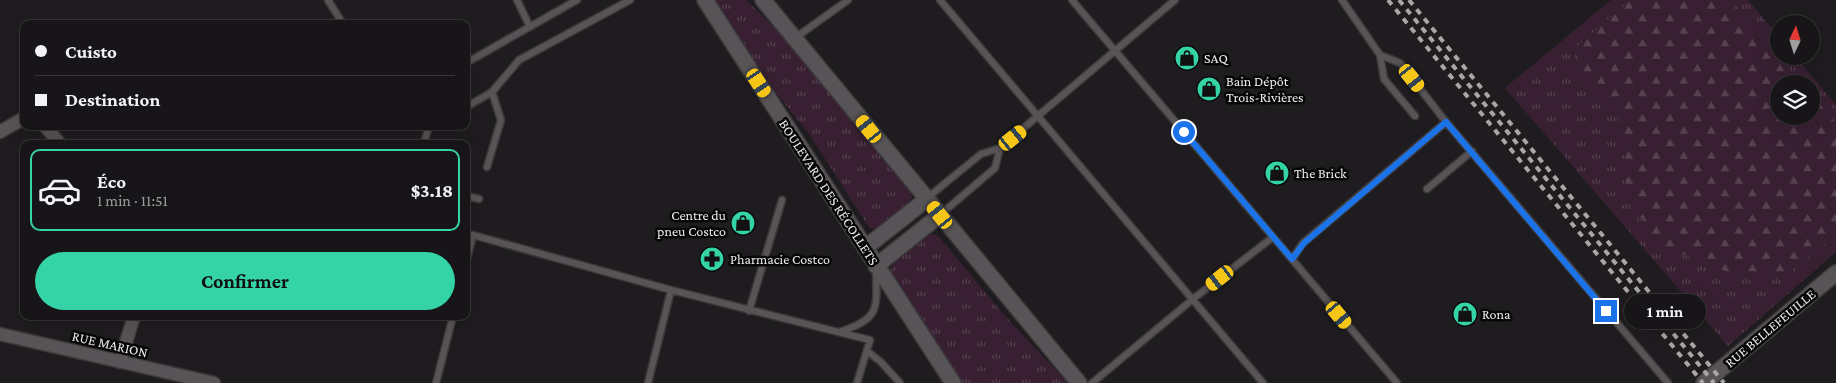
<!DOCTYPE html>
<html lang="fr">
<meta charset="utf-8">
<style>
body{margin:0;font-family:"Crimson Pro",serif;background:#242224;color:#f1f3f6;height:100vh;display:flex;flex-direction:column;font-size:19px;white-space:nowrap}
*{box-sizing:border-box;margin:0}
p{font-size:16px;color:#9e9fa1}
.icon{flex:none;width:28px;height:28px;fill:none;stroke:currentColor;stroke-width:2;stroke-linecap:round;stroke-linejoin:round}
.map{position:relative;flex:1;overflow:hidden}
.details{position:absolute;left:20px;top:140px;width:450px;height:180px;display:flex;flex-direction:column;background:#171517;border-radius:10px;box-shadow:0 5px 20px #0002,0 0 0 1px #363436}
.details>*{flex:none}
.hud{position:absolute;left:20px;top:20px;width:450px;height:110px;border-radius:10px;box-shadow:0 5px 20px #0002,0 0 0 1px #363436;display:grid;align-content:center;height:110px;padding:0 15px;background:#171517}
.needle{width:32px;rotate:4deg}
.buttons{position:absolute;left:1770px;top:15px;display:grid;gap:10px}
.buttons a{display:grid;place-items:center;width:50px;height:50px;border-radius:50%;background:#171517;box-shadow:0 5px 20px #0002,0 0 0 1px #363436;font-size:25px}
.end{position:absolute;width:22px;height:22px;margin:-11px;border:6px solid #1a73e8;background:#fff;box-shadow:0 0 0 2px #fff}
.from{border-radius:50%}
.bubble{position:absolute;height:35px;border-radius:18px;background:#171517;box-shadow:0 5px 20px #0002,0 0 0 1px #363436;font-size:16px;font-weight:700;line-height:35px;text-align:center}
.car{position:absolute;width:15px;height:30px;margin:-15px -8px;border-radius:6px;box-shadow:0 0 4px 1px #0007;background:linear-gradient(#f5c518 24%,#345 0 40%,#f5c518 0 76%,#345 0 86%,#f5c518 0)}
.hud b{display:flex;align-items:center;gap:18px;height:48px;font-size:19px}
.hud b+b{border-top:1px solid #363436}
.hud i{width:12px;height:12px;background:#f1f3f6}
ul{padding:9px 0 0;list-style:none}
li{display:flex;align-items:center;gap:15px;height:82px;margin:0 10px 8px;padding:0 5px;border:2px solid transparent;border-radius:10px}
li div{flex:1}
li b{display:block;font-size:19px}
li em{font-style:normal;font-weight:700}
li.on{border-color:#35d4a7}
li>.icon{width:45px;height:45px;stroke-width:1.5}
.button{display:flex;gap:10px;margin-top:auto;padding:10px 15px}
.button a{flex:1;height:58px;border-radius:30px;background:#35d4a7;color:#111;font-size:20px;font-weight:700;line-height:58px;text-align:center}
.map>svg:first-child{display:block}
.grass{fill:url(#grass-tufts);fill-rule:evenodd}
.forest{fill:url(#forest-firs)}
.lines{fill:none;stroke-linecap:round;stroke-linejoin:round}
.lane-casing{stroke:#3b393b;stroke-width:9}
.street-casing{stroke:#3b393b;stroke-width:15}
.secondary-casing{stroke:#3b393b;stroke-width:18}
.lane{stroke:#575356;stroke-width:6}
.street{stroke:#575356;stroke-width:12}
.secondary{stroke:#575356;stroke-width:15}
.rail{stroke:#a9a6a8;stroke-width:4;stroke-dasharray:6 6;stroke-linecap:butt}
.route{stroke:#1a73e8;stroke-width:6}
.labels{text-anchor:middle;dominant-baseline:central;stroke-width:5;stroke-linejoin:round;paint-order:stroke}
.poi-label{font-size:14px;fill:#edebec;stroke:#080708;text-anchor:start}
.street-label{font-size:14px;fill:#edebec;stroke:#080708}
</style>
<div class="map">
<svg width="1836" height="383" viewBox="0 0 1836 383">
<defs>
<pattern id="grass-tufts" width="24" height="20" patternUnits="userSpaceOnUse" patternTransform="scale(1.25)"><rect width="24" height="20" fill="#382032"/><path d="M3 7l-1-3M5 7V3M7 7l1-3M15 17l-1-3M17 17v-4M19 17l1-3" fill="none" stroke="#554150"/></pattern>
<pattern id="forest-firs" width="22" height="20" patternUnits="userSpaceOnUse" patternTransform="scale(1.25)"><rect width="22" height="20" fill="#382032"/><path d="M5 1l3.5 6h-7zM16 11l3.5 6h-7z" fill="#554150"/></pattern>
</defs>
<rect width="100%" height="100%" fill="#1f1c1f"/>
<path class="grass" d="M714 0H746L784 37 909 190 912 197C910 204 883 227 876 228 872 229 871 228 868 226L810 135 768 83Z
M1611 0H1748L1779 37V56H1795L1836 105V252L1728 346 1505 88ZM1779 84H1811V116H1779Z
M931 234 936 235 939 237 1005 316 1068 383H962L890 272 893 264Z"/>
<path class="forest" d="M1631 0H1731L1802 84H1779V116H1811V94L1836 123V235L1790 272 1738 276 1660 245 1628 197 1624 145 1613 100 1577 83 1575 48Z"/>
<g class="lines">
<defs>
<path id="lane" d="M328 0 343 24
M517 0 530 27
M940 0 1263 383
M1072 0 1397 383
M1342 0 1380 55 1400 63 1446 122 1668 383
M795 38 848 0
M1380 55 1384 79 1415 116
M466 63 577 0
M466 107 492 92 519 60 630 0
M424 144 428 129 433 126
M487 167 501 120 492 92
M1427 189 1472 151
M466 196 479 199
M927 198 981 154 1000 148 1175 0
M941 214 995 168 1000 148
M1292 259 1303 243 1446 122
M466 262 473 235 671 290
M749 311 782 200
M839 332C880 319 877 309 876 271
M867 351 881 362 900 383
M436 383 453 316
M648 383 671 290 870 340 857 383
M1092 383 1193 299 1273 237"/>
<path id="street" d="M45 126 60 144
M0 132 24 118
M0 334 214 383
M120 362 134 316"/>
<path id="secondary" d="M705 0 953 383
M763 0 1079 383
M865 248 927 199
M876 266 940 215
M1704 383 1836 273"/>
</defs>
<use href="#lane" class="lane-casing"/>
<use href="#street" class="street-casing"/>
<use href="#secondary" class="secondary-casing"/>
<use href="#lane" class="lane"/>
<use href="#street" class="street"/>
<use href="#secondary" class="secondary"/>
<path class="rail" d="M1388 0 1703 383
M1399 0 1714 383
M1409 0 1724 383"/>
</g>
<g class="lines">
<path class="route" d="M1184 132 1292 259 1304 243 1446 122 1606 311"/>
</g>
<defs>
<symbol id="shop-disc" viewBox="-11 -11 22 22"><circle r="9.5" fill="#35d4a7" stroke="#080708"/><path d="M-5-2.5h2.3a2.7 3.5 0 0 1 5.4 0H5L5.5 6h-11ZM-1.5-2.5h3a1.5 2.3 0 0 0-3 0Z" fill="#111"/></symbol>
<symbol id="pharmacy-disc" viewBox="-11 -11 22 22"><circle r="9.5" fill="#35d4a7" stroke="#080708"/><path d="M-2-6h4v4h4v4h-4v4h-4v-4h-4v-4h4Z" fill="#111"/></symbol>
</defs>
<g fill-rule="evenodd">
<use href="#shop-disc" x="1173" y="44" width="28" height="28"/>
<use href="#shop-disc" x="1195" y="75" width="28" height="28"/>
<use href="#shop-disc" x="1263" y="159" width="28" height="28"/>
<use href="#shop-disc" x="729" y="209" width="28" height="28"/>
<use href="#pharmacy-disc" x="698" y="245" width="28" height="28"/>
<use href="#shop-disc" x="1451" y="300" width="28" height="28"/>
</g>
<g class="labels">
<g class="poi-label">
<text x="1204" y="58">SAQ</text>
<text x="1226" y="81">Bain Dépôt<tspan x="1226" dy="16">Trois-Rivières</tspan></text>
<text x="1294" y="173">The Brick</text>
<text x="726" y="215" text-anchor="end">Centre du<tspan x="726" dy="16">pneu Costco</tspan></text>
<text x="730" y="259">Pharmacie Costco</text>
<text x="1482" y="314">Rona</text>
</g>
<g class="street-label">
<text transform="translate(829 192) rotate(57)">BOULEVARD DES RÉCOLLETS</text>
<text transform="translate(1770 328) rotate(-40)">RUE BELLEFEUILLE</text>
<text transform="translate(110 344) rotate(13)">RUE MARION</text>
</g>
</g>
</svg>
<div class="buttons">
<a><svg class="needle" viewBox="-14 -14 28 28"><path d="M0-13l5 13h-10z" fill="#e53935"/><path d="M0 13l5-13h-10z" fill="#9e9fa1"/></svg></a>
<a><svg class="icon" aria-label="layers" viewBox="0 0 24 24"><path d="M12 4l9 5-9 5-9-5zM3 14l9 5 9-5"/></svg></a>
</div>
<i class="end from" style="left:1184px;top:132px"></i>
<i class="end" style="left:1606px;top:311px"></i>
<div class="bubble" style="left:1624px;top:294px;width:82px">1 min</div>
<i class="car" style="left:1412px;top:78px;rotate:141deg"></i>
<i class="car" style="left:759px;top:83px;rotate:147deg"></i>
<i class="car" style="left:869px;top:129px;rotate:321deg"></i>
<i class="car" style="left:1013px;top:138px;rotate:51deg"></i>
<i class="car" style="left:940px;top:215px;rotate:321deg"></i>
<i class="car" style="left:1220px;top:278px;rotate:232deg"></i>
<i class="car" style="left:1339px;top:315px;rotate:140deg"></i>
<div class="hud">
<b><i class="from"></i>Cuisto</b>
<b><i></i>Destination</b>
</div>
<section class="details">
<ul>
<li class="on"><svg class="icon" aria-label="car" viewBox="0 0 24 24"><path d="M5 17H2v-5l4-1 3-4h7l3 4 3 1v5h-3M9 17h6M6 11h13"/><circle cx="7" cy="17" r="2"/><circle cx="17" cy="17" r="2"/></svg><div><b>Éco</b><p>1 min · 11:51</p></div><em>$3.18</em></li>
</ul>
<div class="button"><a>Confirmer</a></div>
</section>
</div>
